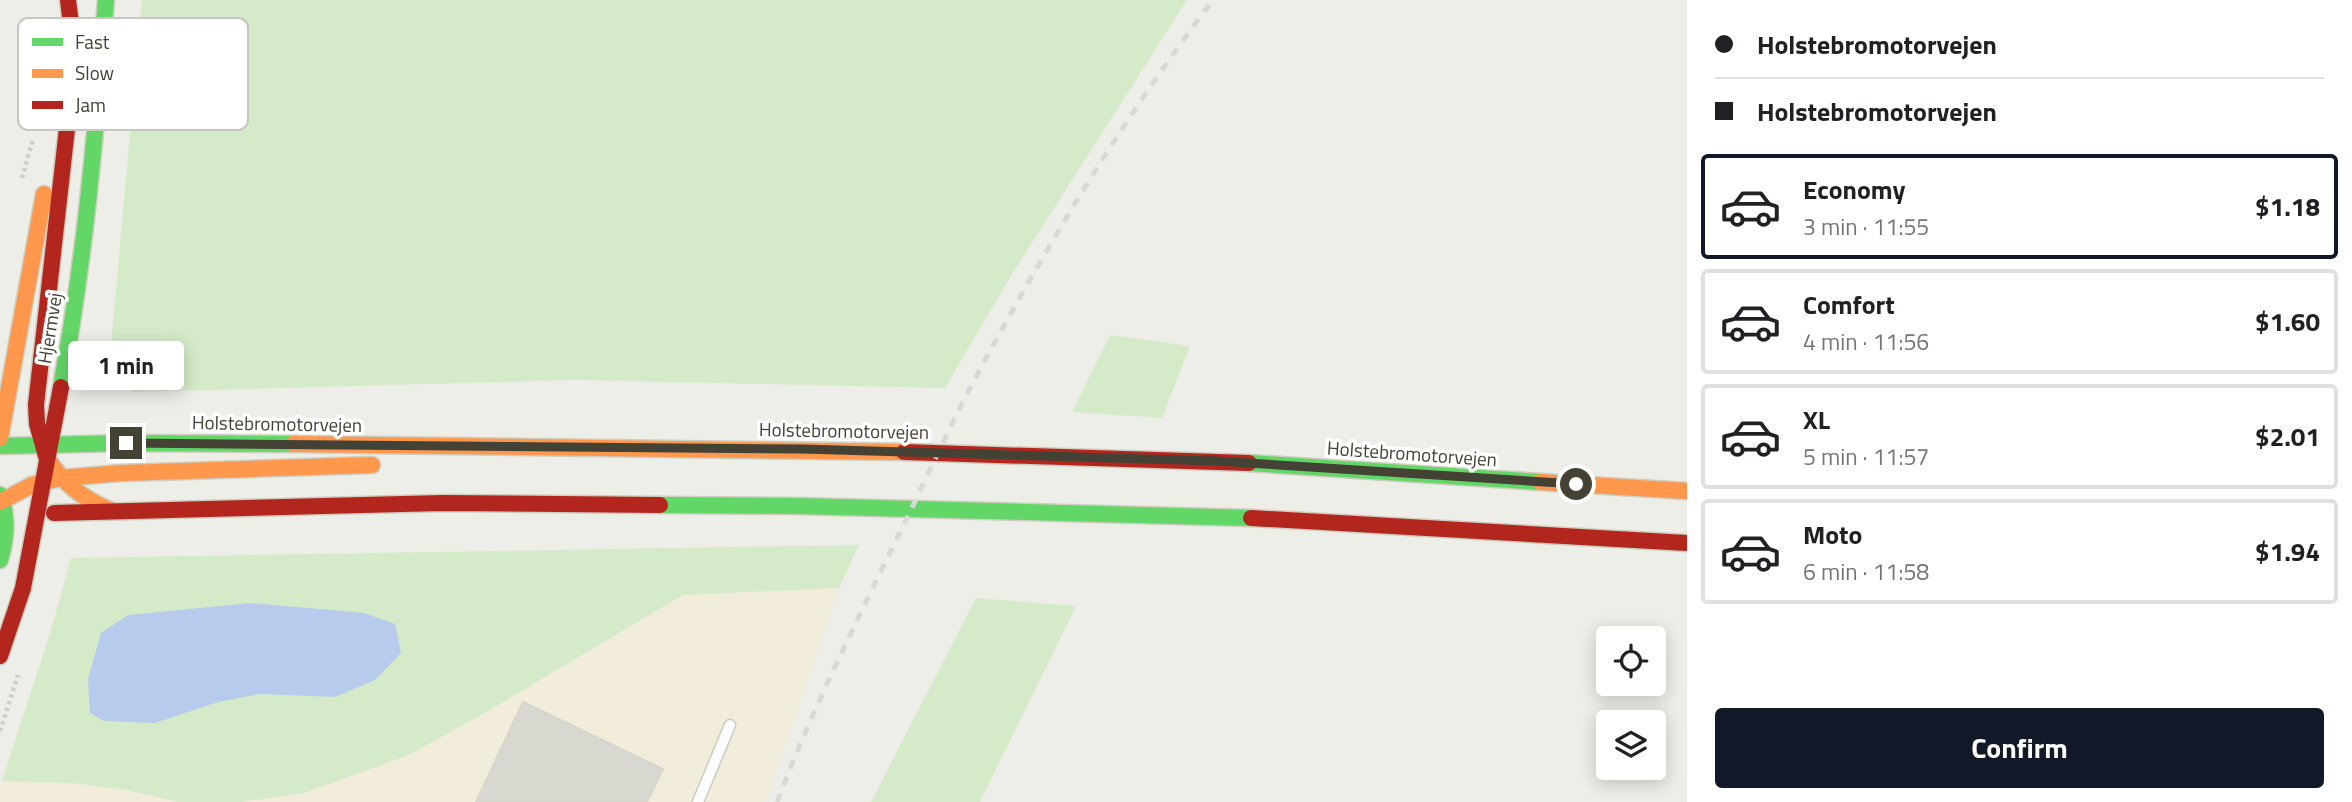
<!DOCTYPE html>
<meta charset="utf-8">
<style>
body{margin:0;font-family:"Titillium Web",sans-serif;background:#f6f6f6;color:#202124;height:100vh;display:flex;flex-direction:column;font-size:26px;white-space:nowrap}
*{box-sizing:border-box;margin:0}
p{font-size:23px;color:#757577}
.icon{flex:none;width:38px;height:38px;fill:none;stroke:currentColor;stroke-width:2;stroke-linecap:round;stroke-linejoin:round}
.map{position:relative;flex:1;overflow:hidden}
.side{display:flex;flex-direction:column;background:#fff;width:665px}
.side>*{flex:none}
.top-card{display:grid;align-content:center;height:154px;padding:0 28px;background:#fff}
.buttons{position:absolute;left:1596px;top:626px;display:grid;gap:14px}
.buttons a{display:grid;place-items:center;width:70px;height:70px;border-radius:7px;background:#fff;box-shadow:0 4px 18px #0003;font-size:35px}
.end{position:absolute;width:32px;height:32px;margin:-16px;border:9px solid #444234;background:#fff;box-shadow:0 0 0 4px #fff}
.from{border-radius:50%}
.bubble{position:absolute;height:49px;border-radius:7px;background:#fff;box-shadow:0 4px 18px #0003;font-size:23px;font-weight:700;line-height:49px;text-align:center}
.top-card b{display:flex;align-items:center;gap:24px;height:66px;font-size:26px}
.top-card b+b{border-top:2px solid #e0e0e0}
.top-card i{width:18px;height:18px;background:#202124}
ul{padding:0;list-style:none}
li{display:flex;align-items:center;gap:21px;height:105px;margin:0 14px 10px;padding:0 14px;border:4px solid #e0e0e0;border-radius:7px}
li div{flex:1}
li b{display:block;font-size:26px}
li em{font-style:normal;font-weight:700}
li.selected{border-color:#111827}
li>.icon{width:63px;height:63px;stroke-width:1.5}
.button{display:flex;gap:14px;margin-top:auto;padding:14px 28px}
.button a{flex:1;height:80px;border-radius:7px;background:#111827;color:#fff;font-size:28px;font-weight:700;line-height:80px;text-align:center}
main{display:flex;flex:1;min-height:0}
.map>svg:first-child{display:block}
.commercial{fill:#f1edda}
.green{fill:#d4eac8}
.water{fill:#b7cbed}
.building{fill:#d8d7d0;stroke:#d6d6ce;stroke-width:2}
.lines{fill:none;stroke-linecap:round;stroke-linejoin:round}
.lane-casing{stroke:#ccccc5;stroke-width:13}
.fast-casing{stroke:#cfcec1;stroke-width:19}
.slow-casing{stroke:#cfcec1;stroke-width:19}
.jam-casing{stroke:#cfcec1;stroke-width:19}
.path{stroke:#d0cec9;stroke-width:4.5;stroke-dasharray:3.5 3.5;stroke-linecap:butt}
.lane{stroke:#fcfcfc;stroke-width:10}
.fast{stroke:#63d668;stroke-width:16}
.slow{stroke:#ff974d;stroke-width:16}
.jam{stroke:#b3261e;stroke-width:16}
.rail{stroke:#d8d8d7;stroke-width:5;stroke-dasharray:9 9;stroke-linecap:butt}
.route{stroke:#444234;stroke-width:9}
.labels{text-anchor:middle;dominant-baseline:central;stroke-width:7;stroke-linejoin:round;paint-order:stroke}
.street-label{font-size:19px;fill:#444234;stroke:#fff}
.key{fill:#fff;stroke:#c7c6c2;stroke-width:2}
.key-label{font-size:19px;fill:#444234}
</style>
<main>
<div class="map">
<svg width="1687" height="802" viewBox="0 0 1687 802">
<rect width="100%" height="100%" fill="#eeeee8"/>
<path class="commercial" d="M839 588 766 802H241L304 793 488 711 684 595Z
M2 781 73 783 127 790 186 802H0V786Z"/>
<path class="green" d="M142 0H1187L1012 274 945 388 577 380 133 392 109 367Z
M1110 335 1190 346 1162 418 1072 412Z
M859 545 839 588 683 595 488 711 409 755 304 793 241 802H178L127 790 73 783 2 781 51 630 71 558Z
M976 598 1076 606 980 802H871Z"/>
<path class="water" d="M251 603 364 613 395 624 401 653 375 680 335 697 260 694 218 702 155 723 104 721 90 713 88 679 101 633 128 615Z"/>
<path class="building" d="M523 702 663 769 647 802H476Z"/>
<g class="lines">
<defs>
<path id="lane" d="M698 802 730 725"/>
<path id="fast" d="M61 387C85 259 96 130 106 0
M0 446 126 443 293 444
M1249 463 1540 482
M0 495C8 517 7 537 0 560
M660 505 798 506 1251 518"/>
<path id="slow" d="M0 438 44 194
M293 444 904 452
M46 456C62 483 83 499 112 511
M1540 482 1687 491
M0 502 32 485 60 478 122 473 372 465"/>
<path id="jam" d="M904 452 1249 463
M46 456 37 424 36 405 75 57 68 0
M54 513 442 503 660 505
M1251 518 1687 543
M0 656 23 588 61 387"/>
</defs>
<use href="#lane" class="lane-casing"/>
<use href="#fast" class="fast-casing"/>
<use href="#slow" class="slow-casing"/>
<use href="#jam" class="jam-casing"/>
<path class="path" d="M22 178 33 139
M0 731 18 675"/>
<use href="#lane" class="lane"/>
<use href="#fast" class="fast"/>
<use href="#slow" class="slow"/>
<use href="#jam" class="jam"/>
<path class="rail" d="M777 802C814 705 861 612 907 518 932 466 956 413 984 362 1052 237 1127 113 1213 0"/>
</g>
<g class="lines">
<path class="route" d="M126 443 802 449 1216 461 1576 484"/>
</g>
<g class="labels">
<g class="street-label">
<text transform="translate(49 328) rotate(-81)">Hjermvej</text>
<text transform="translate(277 423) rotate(1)">Holstebromotorvejen</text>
<text transform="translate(844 430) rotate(1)">Holstebromotorvejen</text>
<text transform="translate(1412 453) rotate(4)">Holstebromotorvejen</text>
</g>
</g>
<rect x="18" y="18" width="230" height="112" rx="10" class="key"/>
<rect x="32" y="38" width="31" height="8" fill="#63d668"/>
<rect x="32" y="69" width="31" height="9" fill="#ff974d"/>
<rect x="32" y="101" width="31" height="8" fill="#b3261e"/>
<g class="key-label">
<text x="75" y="49">Fast</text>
<text x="75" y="80">Slow</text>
<text x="75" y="112">Jam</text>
</g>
</svg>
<div class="buttons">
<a><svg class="icon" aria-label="locate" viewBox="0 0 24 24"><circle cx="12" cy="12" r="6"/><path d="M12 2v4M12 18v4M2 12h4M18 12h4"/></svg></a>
<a><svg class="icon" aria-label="layers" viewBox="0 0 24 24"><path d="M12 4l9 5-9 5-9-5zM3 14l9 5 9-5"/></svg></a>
</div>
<i class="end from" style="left:1576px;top:484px"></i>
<i class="end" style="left:126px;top:443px"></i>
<div class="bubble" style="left:68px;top:341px;width:116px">1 min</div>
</div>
<section class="side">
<div class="top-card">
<b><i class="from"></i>Holstebromotorvejen</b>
<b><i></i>Holstebromotorvejen</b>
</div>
<ul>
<li class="selected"><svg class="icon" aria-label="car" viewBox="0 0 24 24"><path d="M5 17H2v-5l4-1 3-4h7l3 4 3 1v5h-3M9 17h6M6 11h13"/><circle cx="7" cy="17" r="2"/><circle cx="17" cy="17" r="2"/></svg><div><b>Economy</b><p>3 min · 11:55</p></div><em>$1.18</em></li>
<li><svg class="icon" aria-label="car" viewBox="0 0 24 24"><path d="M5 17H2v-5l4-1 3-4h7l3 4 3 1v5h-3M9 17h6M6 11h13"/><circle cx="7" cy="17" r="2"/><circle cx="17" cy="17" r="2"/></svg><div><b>Comfort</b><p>4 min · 11:56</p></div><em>$1.60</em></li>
<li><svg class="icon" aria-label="car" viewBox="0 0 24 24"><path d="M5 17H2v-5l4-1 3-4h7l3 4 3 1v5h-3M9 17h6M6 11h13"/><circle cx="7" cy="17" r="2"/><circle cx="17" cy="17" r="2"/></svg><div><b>XL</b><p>5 min · 11:57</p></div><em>$2.01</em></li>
<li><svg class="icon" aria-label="car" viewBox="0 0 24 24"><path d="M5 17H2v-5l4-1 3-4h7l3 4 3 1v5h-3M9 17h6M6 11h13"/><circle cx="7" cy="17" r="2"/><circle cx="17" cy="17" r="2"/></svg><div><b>Moto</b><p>6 min · 11:58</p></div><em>$1.94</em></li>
</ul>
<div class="button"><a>Confirm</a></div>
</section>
</main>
